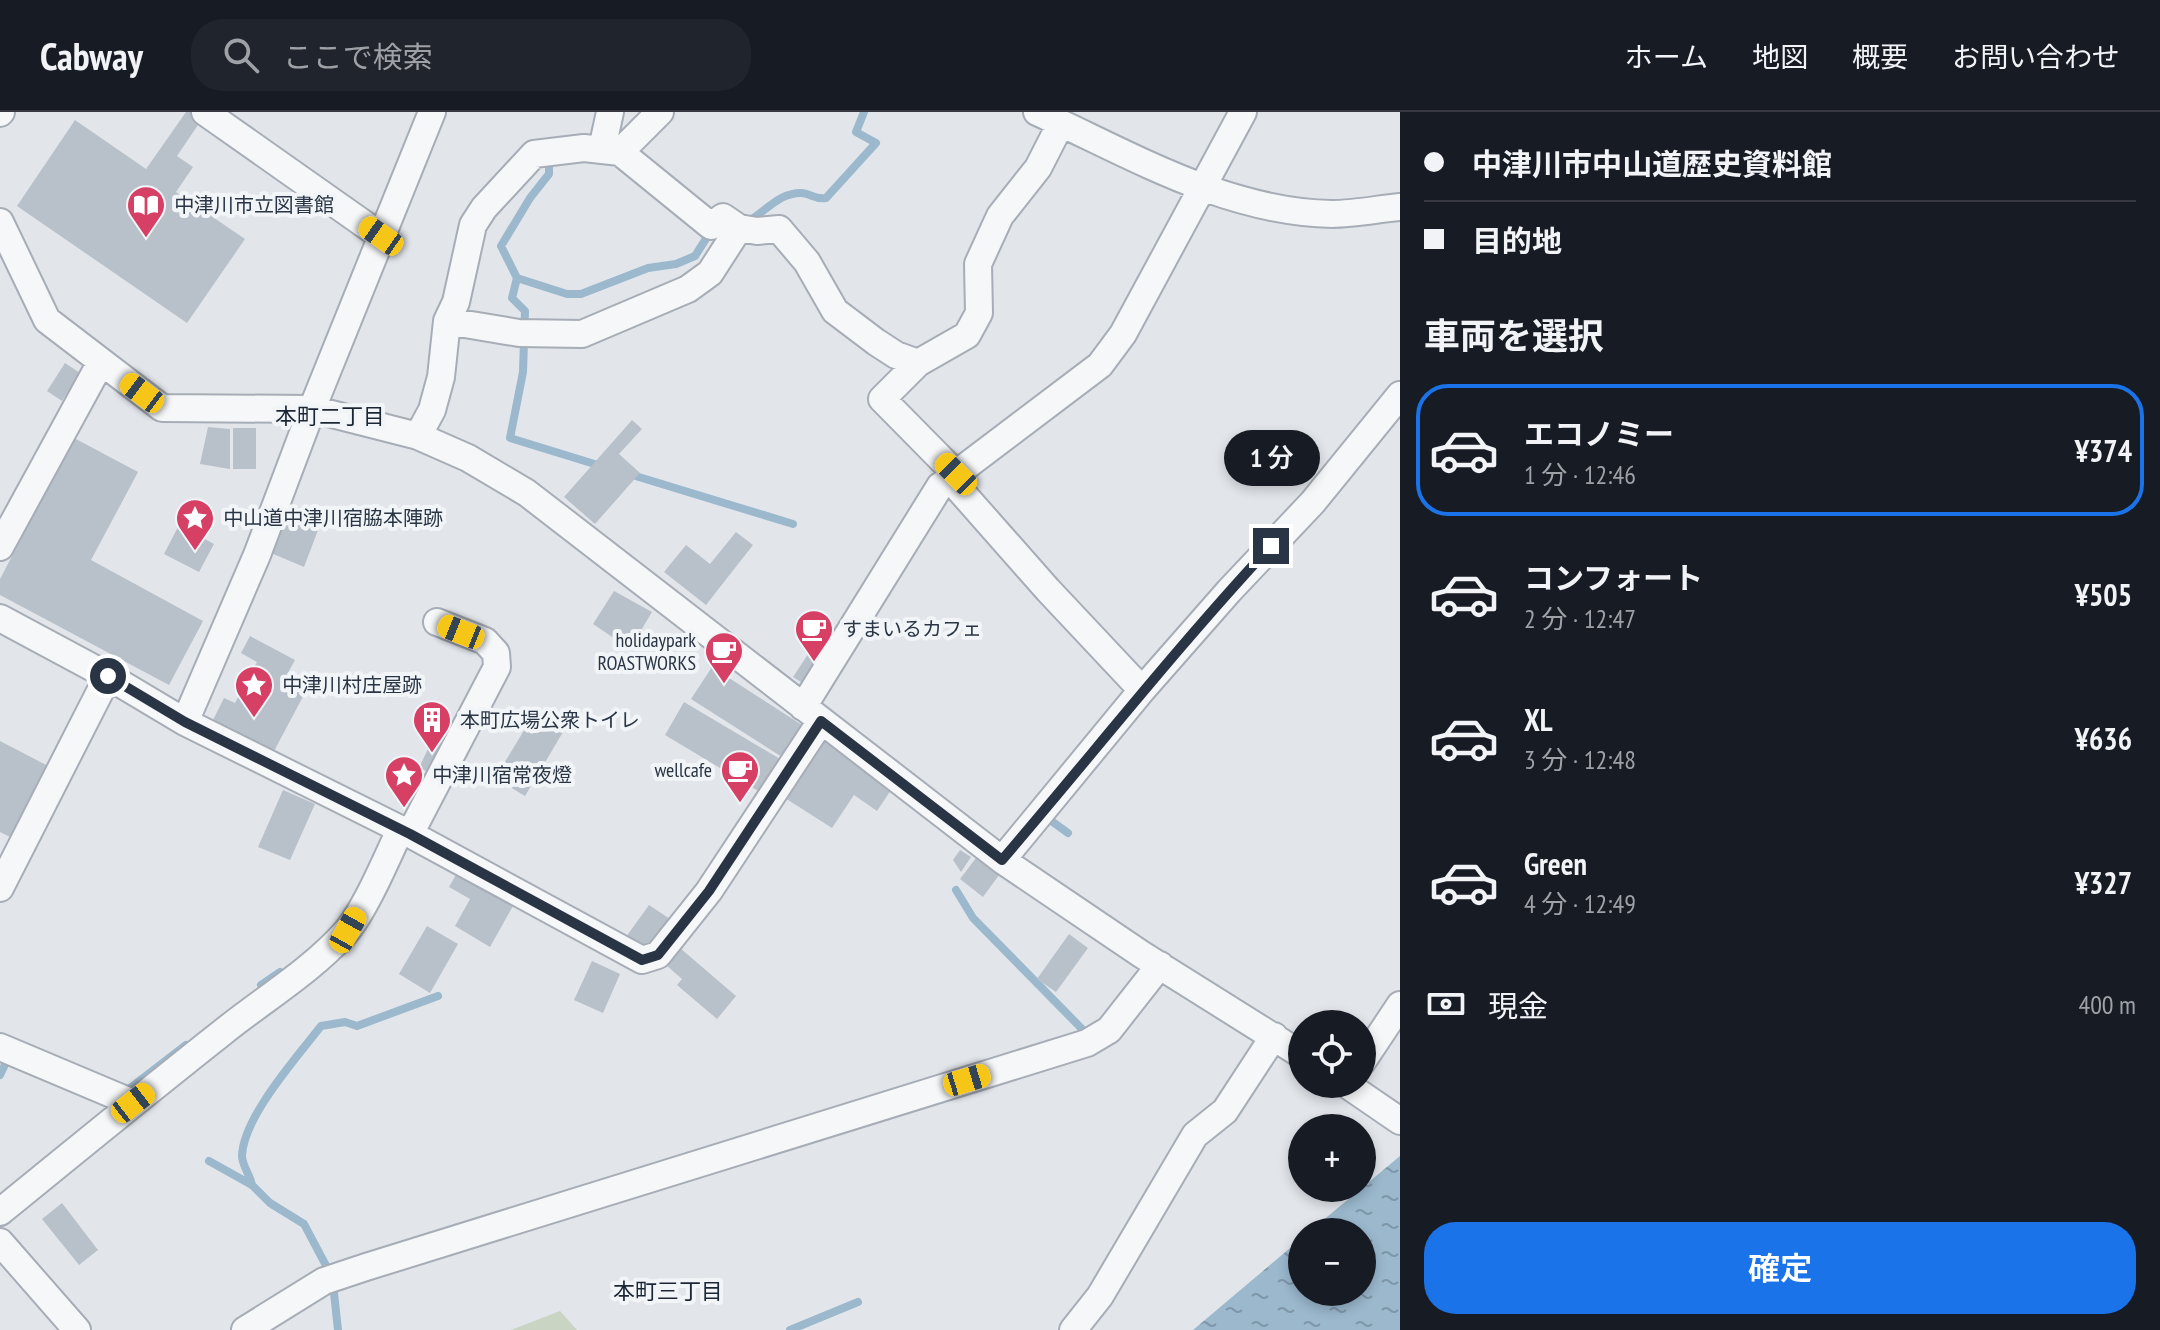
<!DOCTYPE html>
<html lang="ja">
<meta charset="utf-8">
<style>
body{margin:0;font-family:"PT Sans Narrow","Noto Sans JP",sans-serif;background:#20242c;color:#f1f3f6;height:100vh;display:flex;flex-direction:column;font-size:30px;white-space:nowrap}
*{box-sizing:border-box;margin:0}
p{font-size:26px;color:#9ea1a6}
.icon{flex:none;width:44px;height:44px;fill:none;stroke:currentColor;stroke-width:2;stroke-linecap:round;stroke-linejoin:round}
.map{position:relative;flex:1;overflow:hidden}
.details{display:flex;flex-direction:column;background:#171b24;width:760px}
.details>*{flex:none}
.top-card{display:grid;align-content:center;height:176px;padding:0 24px;background:#171b24}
.controls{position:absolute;left:1288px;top:898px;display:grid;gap:16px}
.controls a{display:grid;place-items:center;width:88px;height:88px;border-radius:50%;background:#171b24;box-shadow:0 4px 12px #0003;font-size:40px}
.end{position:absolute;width:36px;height:36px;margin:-18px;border:10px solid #293544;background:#fff;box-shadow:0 0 0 4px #fff}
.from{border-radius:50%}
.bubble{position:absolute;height:56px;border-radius:28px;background:#171b24;box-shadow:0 4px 12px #0003;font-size:26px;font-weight:600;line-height:56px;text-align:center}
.car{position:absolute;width:24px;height:48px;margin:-24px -12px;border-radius:10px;box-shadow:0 0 6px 2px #0007;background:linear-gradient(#f5c518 24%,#345 0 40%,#f5c518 0 76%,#345 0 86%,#f5c518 0)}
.top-card b{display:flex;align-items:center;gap:28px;height:76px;font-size:30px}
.top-card b+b{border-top:2px solid #363941}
.top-card i{width:20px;height:20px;background:#f1f3f6}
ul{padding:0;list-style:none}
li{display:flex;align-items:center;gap:24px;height:132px;margin:0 16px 12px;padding:0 8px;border:4px solid transparent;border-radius:32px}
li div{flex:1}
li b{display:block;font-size:30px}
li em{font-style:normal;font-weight:600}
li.current{border-color:#1a73e8}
li>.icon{width:72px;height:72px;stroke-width:1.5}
h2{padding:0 24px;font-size:36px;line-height:96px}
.pay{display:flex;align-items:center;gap:20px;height:88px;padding:0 24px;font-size:30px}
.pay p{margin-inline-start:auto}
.cta{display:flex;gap:16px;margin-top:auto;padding:16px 24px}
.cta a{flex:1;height:92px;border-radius:32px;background:#1a73e8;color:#fff;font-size:32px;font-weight:600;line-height:92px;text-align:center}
header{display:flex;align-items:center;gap:48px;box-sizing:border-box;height:112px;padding:0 40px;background:#171b24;border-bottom:2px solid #363941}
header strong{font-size:38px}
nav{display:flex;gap:44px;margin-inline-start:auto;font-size:28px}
.search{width:560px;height:72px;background:#20242c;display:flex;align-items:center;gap:20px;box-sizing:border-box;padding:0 28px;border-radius:32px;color:#9ea1a6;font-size:30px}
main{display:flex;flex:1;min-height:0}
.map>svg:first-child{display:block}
.green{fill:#c9d5c2}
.water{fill:url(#water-ripples)}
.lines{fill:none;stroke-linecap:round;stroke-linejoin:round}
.stream{stroke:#9bb8cd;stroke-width:8}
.building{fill:#b8c0c9}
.minor-casing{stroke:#a7adb6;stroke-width:30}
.minor{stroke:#f5f7f9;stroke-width:26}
.route{stroke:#293544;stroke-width:10}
.labels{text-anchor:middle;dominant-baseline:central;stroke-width:8;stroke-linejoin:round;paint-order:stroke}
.poi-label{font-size:20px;fill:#293544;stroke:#f2f5f8;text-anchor:start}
.neighbourhood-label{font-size:22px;fill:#1b2635;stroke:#f2f5f8}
</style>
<header>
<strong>Cabway</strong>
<div class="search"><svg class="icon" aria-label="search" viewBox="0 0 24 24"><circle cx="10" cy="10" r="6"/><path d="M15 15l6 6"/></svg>ここで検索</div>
<nav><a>ホーム</a><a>地図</a><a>概要</a><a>お問い合わせ</a></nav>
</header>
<main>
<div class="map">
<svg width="1400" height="1218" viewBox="0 0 1400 1218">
<defs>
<pattern id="water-ripples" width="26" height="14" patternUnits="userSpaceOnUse" patternTransform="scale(2)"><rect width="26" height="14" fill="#9bb8cd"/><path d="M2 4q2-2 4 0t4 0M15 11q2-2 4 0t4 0" fill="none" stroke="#7e96a8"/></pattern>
</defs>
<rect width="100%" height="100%" fill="#e2e6eb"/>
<path class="green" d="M560 1199 577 1218H511Z"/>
<path class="water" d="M1400 1044V1218H1193L1302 1126V1180H1362V1120H1309Z"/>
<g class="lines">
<path class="stream" d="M745 111C764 102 778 80 802 81 812 82 815 88 826 86L876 31 856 20 864 0
M517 166 501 134 530 86 549 62V50
M601 354 510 326 523 260 525 199 512 186 517 166 567 182H581L648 156 676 152 695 144 711 119
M629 362 793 412
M1050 708 1068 721
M956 778 973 806 1086 921
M261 873 280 860
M0 963 9 944
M129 977 186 933
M209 1049 252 1073 270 1091 304 1112 330 1161
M252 1073C250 1063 242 1053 242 1044 243 1005 298 944 321 914L345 910 357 914 438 884
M334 1181 338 1218
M790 1218 858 1190"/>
</g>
<path class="building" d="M186 0H198L204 4 177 44 193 55 176 80 245 127 187 211 17 94 75 8 146 57Z
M65 251 80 261 62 289 47 279Z
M632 308 642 317 619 342 640 361 595 412 564 385Z
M208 315 230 317V357L200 352Z
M233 316H256V357H233Z
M74 326 138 360 91 448 203 509 169 573 0 483V467Z
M290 392 323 405 304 455 271 441Z
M179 413 214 432 199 460 164 442Z
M736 420 753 433 706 493 664 460 686 433 710 452Z
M614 479 652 500 630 537 593 512Z
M250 524 295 548 285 566 307 577 273 641 213 608 224 586 235 591 257 550 241 541Z
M818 527 835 538 809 575 793 565Z
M712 555 802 613 782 645 691 587Z
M684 590 780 647 760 680 665 623Z
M534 602 563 620 525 684 495 666Z
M434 624 445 629 431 661 419 656Z
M824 628 893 675 877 699 854 683 832 716 785 686Z
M0 629 52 656 16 728 0 720Z
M283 678 315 692 290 748 258 735Z
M960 738 971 745 961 760 953 748Z
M976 746 999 763 983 785 960 767Z
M457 761 513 794 490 835 455 814 470 787 449 775Z
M649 793 673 809 645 838 626 825Z
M427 814 458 832 430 881 399 862Z
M1069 822 1088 836 1056 880 1037 867Z
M680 836 736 884 717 907 677 873 682 867 666 853Z
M592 849 620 862 603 901 574 888Z
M62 1091 98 1138 79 1153 42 1107Z"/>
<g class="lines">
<defs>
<path id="minor" d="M205 0 381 124
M1037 0C1131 43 1226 100 1332 102 1355 102 1378 97 1400 95
M0 1 1 0
M602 37 610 0
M620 40 660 0
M0 110 47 208 162 296 312 297 418 324 468 346 527 381 1002 748 1141 842 1302 943
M739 116 757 119 779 117 807 150 835 199 876 230 896 243 918 251
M418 324 432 298 441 265 447 209 456 190 473 113 484 96 534 42 584 36 620 40 711 114 723 105 739 116 710 161 688 177 582 222 519 221 447 209
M956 362 882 287 918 251 967 223 979 201 978 152 1000 104 1038 56 1061 11
M950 367 1048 478 1142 578
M0 435 101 250
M0 506 108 564 185 610 410 722 642 848 658 843 709 779 821 609
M803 595 940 374 1100 253 1123 222 1243 0
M185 610 257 443 312 297 432 0
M410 722 497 555 496 541 485 529 437 510
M1002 748 1142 578 1229 479 1313 390 1400 283
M0 776 108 564
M0 935 133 991
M1362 950 1400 893
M1346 972 1400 1009
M0 1100C74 1040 148 979 223 920 264 887 310 860 346 820 365 798 387 746 400 718
M0 1130 77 1218
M245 1218 324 1169 366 1155 1087 931 1109 918 1160 853
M1073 1218 1100 1184 1195 1023 1225 999 1274 924"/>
</defs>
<use href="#minor" class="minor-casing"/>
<use href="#minor" class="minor"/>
</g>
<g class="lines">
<path class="route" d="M108 564 185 610 410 722 642 848 658 843 709 779 821 609 1002 748C1092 643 1177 535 1271 434"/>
</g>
<defs>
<symbol id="library-pin" viewBox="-11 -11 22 30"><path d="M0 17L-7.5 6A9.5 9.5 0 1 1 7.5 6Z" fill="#d64065" stroke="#f2f5f8"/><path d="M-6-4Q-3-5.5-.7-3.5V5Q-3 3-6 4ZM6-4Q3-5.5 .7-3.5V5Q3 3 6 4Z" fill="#fff"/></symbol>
<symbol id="sight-pin" viewBox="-11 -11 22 30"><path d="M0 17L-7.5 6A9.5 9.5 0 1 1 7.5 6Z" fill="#d64065" stroke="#f2f5f8"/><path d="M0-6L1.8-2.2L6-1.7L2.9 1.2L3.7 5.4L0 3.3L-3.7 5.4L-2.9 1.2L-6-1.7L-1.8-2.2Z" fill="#fff"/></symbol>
<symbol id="cafe-pin" viewBox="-11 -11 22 30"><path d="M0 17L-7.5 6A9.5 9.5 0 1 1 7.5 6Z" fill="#d64065" stroke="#f2f5f8"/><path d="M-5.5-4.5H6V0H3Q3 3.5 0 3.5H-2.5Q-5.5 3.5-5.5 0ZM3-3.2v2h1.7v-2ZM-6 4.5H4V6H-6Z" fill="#fff"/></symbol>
<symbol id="building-pin" viewBox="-11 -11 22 30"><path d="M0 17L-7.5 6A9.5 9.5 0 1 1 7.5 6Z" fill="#d64065" stroke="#f2f5f8"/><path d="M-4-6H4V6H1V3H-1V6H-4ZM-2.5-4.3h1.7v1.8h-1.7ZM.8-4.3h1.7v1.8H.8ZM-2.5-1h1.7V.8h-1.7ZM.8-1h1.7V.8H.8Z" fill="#fff"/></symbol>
</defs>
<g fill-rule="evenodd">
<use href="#library-pin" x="124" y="71" width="44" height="60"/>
<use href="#sight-pin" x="173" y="384" width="44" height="60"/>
<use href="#cafe-pin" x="792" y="495" width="44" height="60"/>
<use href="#cafe-pin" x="702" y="517" width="44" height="60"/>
<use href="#sight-pin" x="232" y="551" width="44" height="60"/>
<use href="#building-pin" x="410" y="586" width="44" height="60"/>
<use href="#cafe-pin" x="718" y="636" width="44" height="60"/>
<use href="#sight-pin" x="382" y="641" width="44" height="60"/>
</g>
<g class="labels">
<g class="poi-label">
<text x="174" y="93">中津川市立図書館</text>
<text x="223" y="406">中山道中津川宿脇本陣跡</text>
<text x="842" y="517">すまいるカフェ</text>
<text x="696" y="528" text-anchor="end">holidaypark<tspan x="696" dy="23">ROASTWORKS</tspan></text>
<text x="282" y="573">中津川村庄屋跡</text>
<text x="460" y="608">本町広場公衆トイレ</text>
<text x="712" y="658" text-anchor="end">wellcafe</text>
<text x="432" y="663">中津川宿常夜燈</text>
</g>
<g class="neighbourhood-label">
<text x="330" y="304">本町二丁目</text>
<text x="668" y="1179">本町三丁目</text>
</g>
</g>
</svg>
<div class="controls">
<a><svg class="icon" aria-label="locate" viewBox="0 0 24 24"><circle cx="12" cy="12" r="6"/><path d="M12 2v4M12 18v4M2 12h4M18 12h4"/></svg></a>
<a>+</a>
<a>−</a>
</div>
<i class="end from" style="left:108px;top:564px"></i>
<i class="end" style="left:1271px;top:434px"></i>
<div class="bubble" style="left:1224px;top:318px;width:96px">1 分</div>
<i class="car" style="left:381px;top:124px;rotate:305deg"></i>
<i class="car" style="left:142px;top:281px;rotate:307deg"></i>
<i class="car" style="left:956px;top:362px;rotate:315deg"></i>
<i class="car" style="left:461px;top:520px;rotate:292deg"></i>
<i class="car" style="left:348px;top:818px;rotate:29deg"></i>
<i class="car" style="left:967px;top:968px;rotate:73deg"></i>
<i class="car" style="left:133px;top:991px;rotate:52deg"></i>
</div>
<section class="details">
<div class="top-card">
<b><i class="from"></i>中津川市中山道歴史資料館</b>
<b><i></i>目的地</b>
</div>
<h2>車両を選択</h2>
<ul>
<li class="current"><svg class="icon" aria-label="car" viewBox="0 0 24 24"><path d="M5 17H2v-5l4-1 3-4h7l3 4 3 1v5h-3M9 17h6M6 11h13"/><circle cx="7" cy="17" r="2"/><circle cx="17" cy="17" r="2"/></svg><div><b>エコノミー</b><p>1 分 · 12:46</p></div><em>¥374</em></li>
<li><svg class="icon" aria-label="car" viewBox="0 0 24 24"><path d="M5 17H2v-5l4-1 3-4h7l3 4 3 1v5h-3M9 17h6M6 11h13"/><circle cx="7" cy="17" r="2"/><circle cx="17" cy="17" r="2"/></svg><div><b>コンフォート</b><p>2 分 · 12:47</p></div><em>¥505</em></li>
<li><svg class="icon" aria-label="car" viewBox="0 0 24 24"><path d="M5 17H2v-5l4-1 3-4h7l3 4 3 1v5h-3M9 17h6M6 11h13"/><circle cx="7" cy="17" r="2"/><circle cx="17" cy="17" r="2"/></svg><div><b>XL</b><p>3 分 · 12:48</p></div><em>¥636</em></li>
<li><svg class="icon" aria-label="car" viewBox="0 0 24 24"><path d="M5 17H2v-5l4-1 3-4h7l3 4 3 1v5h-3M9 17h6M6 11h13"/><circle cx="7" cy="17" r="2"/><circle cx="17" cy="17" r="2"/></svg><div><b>Green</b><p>4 分 · 12:49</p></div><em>¥327</em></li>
</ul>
<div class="pay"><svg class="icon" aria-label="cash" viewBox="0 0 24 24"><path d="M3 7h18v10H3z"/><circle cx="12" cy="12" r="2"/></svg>現金<p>400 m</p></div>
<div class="cta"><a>確定</a></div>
</section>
</main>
